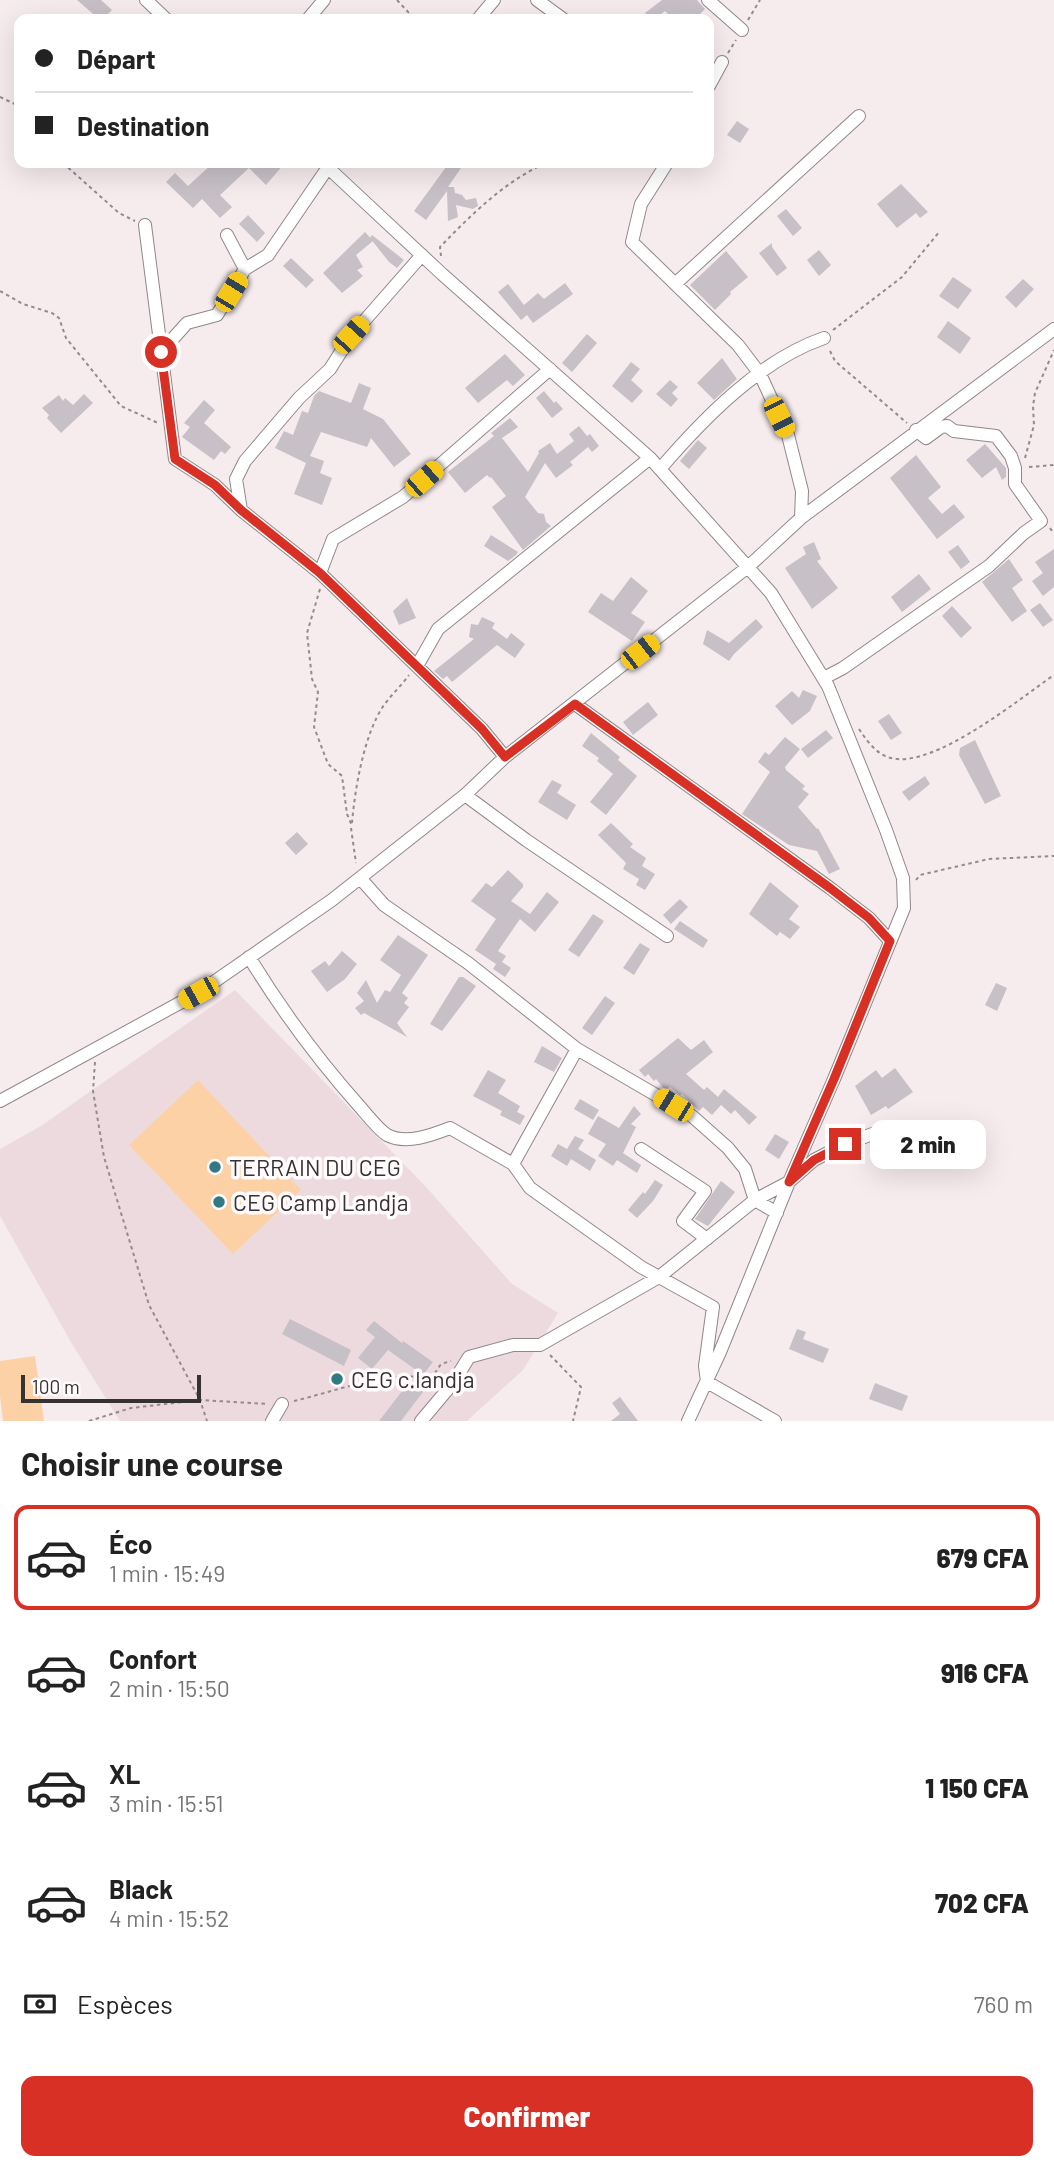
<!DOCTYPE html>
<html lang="fr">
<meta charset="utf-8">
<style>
body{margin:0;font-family:Barlow,sans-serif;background:#f2f2f2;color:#222;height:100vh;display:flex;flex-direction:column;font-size:26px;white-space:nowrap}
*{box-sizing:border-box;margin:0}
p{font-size:23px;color:#767676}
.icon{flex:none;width:38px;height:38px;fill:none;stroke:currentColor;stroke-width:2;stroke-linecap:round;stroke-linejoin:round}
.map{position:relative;height:1421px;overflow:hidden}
.details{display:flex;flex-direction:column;background:#fff;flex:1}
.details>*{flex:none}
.banner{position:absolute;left:14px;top:14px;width:700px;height:154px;border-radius:14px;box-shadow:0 7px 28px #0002;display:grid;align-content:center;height:154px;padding:0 21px;background:#fff}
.scale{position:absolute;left:21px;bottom:18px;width:180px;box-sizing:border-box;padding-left:7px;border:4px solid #363233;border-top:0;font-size:19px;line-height:24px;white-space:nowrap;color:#363233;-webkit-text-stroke:5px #fffafb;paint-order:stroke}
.end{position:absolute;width:32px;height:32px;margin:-16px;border:9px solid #d93025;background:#fff;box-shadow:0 0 0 4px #fff}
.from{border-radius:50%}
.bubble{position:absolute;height:49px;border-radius:14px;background:#fff;box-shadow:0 7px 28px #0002;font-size:23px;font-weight:800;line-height:49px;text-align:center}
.car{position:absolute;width:21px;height:42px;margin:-21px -10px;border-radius:9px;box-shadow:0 0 5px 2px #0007;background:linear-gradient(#f5c518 24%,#345 0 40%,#f5c518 0 76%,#345 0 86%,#f5c518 0)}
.banner b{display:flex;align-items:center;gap:24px;height:66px;font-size:26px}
.banner b+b{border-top:2px solid #e0e0e0}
.banner i{width:18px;height:18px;background:#222}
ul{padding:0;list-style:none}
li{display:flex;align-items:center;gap:21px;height:105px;margin:0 14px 10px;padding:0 7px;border:4px solid transparent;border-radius:14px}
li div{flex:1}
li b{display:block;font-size:26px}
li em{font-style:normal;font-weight:800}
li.on{border-color:#d93025}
li>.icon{width:63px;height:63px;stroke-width:1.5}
h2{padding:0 21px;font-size:32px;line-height:84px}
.pay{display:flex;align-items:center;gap:18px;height:77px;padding:0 21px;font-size:26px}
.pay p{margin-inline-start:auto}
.action{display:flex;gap:14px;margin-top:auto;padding:14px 21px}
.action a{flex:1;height:80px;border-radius:14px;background:#d93025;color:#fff;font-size:28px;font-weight:800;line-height:80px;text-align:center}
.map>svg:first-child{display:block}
.built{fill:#eddadf}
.green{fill:#fdd1a6}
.building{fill:#c8c0c7}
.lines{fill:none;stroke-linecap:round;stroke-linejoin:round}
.minor-casing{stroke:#918789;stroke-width:14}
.path{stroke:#938b8d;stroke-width:2;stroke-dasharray:3.5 3.5;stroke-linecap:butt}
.minor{stroke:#fff;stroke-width:12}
.route{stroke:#d93025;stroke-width:9}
.poi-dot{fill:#327a83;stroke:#fffafb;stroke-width:2.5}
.labels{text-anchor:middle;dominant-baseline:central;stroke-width:7;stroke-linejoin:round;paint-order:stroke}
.poi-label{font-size:23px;fill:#363233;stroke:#fffafb;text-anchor:start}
</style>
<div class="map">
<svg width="1054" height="1421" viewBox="0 0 1054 1421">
<rect width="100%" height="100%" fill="#f6ebed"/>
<path class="built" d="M235 990 427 1188 512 1284 558 1313 523 1370 467 1421H120L72 1344 0 1216V1149L41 1126Z"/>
<path class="green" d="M198 1080 301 1190 233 1254 129 1145Z
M35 1356 44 1421H3L0 1396V1361Z"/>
<path class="building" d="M77 0H101L112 10 103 19H99Z
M662 0H697L705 9 695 19H673L665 11 655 19H650L645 13Z
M737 121 749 129 740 143 727 135Z
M213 163H285L266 185 249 168 220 195 232 207 220 218 202 199 193 208 166 182 175 173 188 186Z
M449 163 461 168 448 187H454L455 193 462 195 466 200 476 198 478 206 473 209 456 205 458 217 448 221 447 191 426 220 414 211Z
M901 184 928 212 920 218 916 213 897 228 877 204Z
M786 209 802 228 793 236 777 216Z
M248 215 265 233 257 242 239 224Z
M365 232 373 241 356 255 363 267 357 270 363 276 342 293 323 273Z
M372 235 404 260 397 268 389 262 370 238Z
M772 243V247L787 268 777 276 759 253Z
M819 250 831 265 819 276 807 260Z
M726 251 748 277 730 292 731 294 715 310 690 285Z
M291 258 314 280 306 288 283 266Z
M953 277 972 290 958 309 939 296Z
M1023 279 1034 289 1016 308 1005 297Z
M565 283 573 294 533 323 527 315 521 320 498 292 508 284 524 305 538 293 544 299Z
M948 321 971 338 960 354 937 337Z
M587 334 597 343 572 372 562 363Z
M505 354 525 375 513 386 507 380 478 403 465 388Z
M722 358 737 379 714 400 697 383Z
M631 362 640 369 631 380 643 391 632 403 612 386Z
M670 380 678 387 672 393 678 399 671 407 656 394Z
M359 383 371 388 363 409 383 419 411 454 394 467 371 438 367 447 321 432 310 456 324 461 320 473 332 478 322 505 294 494 306 463 275 448 284 431 293 435 302 411 308 413 314 396 319 391 351 403Z
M544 391 554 403 556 401 563 409 552 418 536 398Z
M84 394 93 403 61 433 47 418 49 415 42 408 59 395 63 401 65 398 73 405Z
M204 400 215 410 204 423 231 447 225 454 221 451 214 460 182 437 190 427 184 423Z
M510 418 518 427 502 438 528 472 539 453 538 451 550 443 557 454 574 441 569 434 579 426 587 436 590 434 599 446 592 452 588 447 570 462 573 465 556 478 545 463 525 497 538 513 544 514 546 522 551 526 523 550 492 507 506 496 491 477 490 478 487 475 465 493 448 472 494 436 491 433Z
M698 440 707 448 689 469 680 461Z
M985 444 1006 468V477L1002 480 996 467 982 478 966 460Z
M916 455 941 487 928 498 942 514 954 504 965 517 937 539 890 478Z
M491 535 518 552 516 555 508 561 484 546Z
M814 542 821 559 817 561 838 588 812 609 785 568 806 554 803 547Z
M958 545 970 562 961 569 948 552Z
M1054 549V587L1043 596 1032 581 1043 573 1035 562Z
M1009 559 1023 580 1012 588 1027 611 1012 622 982 582Z
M919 574 931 589 902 612 891 597Z
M631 577 648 591 631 613 645 622 632 641 588 612 601 593 613 601Z
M407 598 416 618 399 625 393 611Z
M1040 603 1053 620 1043 627 1030 610Z
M952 606 972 628 961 638 942 616Z
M482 617 495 623 492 628 507 639 511 633 525 644 515 658 497 645 452 682 447 676 443 679 434 671 474 639 469 637 471 624 478 625Z
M756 619 763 627 734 654 729 661 703 644 707 630 729 643Z
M803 690 817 696 810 711 792 725 775 706 792 691 799 698Z
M648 702 658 715 633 735 623 722Z
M889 714 902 733 891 740 878 721Z
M826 730 833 738 808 758 801 749Z
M591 733 620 757 618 760 637 776 606 815 590 802 613 774 597 761 599 758 582 746Z
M785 737 800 749 785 767 786 770 805 786 802 789 809 794 798 807 817 829 818 828 840 869 829 874 817 851 789 845 742 814 770 772 758 762 765 752 769 755Z
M975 740 1001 796 985 804 959 755 960 748Z
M925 776 930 784 909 801 902 792Z
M552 780 562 785 557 793 576 805 567 820 538 802Z
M611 823 633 844 630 847 646 858 642 866 655 874 645 890 636 885 639 879 623 869 626 863 598 835Z
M297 832 308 844 296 855 285 843Z
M508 870 523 884V887L511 901 530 914 547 892 559 902 535 932 520 919 498 951 506 956 502 962 511 968 505 977 493 969 496 964 475 950 496 919 471 901 486 883 492 887Z
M770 882 799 906 789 919 800 927 790 939 780 932 777 936 749 914Z
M680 899 688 907 671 924 663 915Z
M593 914 604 921 579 957 568 950Z
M680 921 708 940 703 948 674 929Z
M398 935 428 955 402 993 408 998 404 1003 409 1007 397 1023 407 1037 364 1013 361 1015 355 1008 364 1001 357 993 366 980 377 1003 385 990 390 992 401 975 380 960Z
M640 943 650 949 634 975 623 968Z
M342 951 357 964 345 979 327 992 311 971 325 961 329 966Z
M459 977H463L476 986 442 1031 430 1024Z
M996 983 1007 988 997 1011 985 1005Z
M605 996 615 1003 592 1035 582 1028Z
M678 1038 691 1050 704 1040 713 1052 686 1074 704 1090 707 1087 718 1097 724 1089 757 1117 749 1125 735 1110 731 1114 721 1105 712 1115 703 1107 699 1111 682 1094 680 1095 670 1087 665 1090 656 1079 654 1081 648 1074 645 1077 639 1070Z
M542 1046 562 1058 554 1072 534 1062Z
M895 1068 913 1092 888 1109 886 1106 871 1115 855 1086 876 1070 882 1078Z
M488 1070 506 1080 498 1093 520 1106 517 1112 525 1116 520 1125 500 1115 502 1111 473 1096Z
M580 1099 599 1110 593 1120 574 1109Z
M634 1106 641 1114 631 1124 636 1127 623 1153 641 1165 637 1173 617 1160 613 1166 598 1156 606 1144 588 1134 598 1116 619 1128Z
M775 1134 789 1142 779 1159 765 1150Z
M575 1136 584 1140 578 1149 596 1160 590 1171 571 1159 567 1166 551 1156 558 1144 567 1149Z
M655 1180 663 1185 653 1201 637 1218 628 1210 643 1192 645 1194Z
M721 1181 735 1192 708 1226 695 1219Z
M290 1319 351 1350 344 1366 282 1334Z
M374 1321 402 1343 403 1341 433 1362 423 1375 388 1350 372 1369 358 1358 375 1337 366 1330Z
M797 1329 806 1332 803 1339 829 1349 823 1363 789 1349Z
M409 1382 423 1392 401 1421H379Z
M875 1383 908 1396 902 1411 869 1399Z
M620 1397 638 1421H611L620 1414 612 1403Z"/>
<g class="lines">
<defs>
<path id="minor" d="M146 0 166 19
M537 0 563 19
M708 0 742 30
M308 19 324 0
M478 19 494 0
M709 86 722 62
M323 163 442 274 650 458 771 593 828 686 886 830 903 878 904 908 834 1079 789 1182 720 1352 688 1421
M667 163 641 204 632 242 738 345 760 374 788 435 802 491 801 518
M145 225 175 459 215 485 241 510 320 573 482 729 505 757
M227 235 245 269
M675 284 859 116
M161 352 187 323 217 315 245 269 268 255 331 163
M660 469C703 419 760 360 824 338
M241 510 236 479 245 461 299 398 330 369 351 336 422 255
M320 573 333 539 403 497 550 369
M417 666 438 629 650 458
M824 678 843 668 989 566 1024 533 1041 521 1015 484V468L1011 456 996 436 954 431 947 426 941 427 926 438 916 430
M575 704 830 888 869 918 890 941
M465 795 526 840 667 936
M360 878 384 905 468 963 577 1049 692 1116 728 1148 745 1169 755 1200 777 1213
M249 957C282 1011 319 1061 361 1108 368 1116 378 1129 387 1135 406 1145 432 1135 450 1128L513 1164 530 1188 641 1267 713 1307 705 1366 707 1382 775 1421
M0 1101 198 993 332 900 465 795 505 757 749 566 801 518 1054 329
M641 1149 705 1191 683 1221 707 1239
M513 1164 577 1049
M272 1421 282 1404
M421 1421 453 1383 469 1357 513 1345H540L659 1277 755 1200 789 1182 814 1160 845 1144 878 1132"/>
</defs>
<use href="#minor" class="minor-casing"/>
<path class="path" d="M397 0 409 13 411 19
M748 20 760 0
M728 53 736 40
M0 97 19 106
M63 163 119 213 135 221
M441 256 440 247C471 215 505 181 546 163
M0 291 23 304 52 313 59 318 66 338 121 406 158 423
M833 330 902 277 940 231
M830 351 835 361 907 423
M1025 458 1034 425 1033 406 1035 393 1054 350
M1029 467 1054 465
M1050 528 1054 534
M320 589 307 633 312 679 318 692 314 727 328 764 342 776 347 814 352 826
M859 729C867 741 877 755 891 758 934 769 1019 699 1054 675
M352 823C355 788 364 734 384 705 392 694 402 685 409 675
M351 828 356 863
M916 880 920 875 989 859 1054 856
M95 1062 93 1091 104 1157 149 1305 200 1400 207 1421
M550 1355 581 1387 573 1421
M294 1401C333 1392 392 1369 431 1379L441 1364 451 1361
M89 1421 131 1408 200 1400 268 1404"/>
<use href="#minor" class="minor"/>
</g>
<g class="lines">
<path class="route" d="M161 352 175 459 215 485 241 510 320 573 482 729 505 757 575 704 830 888 869 918 890 941 834 1079 789 1182 814 1160 845 1144"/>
</g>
<g class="poi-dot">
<circle cx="215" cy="1167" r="7"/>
<circle cx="219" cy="1202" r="7"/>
<circle cx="337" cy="1379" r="7"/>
</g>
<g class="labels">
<g class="poi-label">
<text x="229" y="1167">TERRAIN DU CEG</text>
<text x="233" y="1202">CEG Camp Landja</text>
<text x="351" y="1379">CEG c.landja</text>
</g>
</g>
</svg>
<div class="scale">100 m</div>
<i class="end from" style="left:161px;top:352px"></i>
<i class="end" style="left:845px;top:1144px"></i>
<div class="bubble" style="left:870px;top:1120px;width:116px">2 min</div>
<i class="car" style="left:231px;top:292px;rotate:31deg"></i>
<i class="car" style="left:351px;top:335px;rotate:42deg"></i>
<i class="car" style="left:779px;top:417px;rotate:154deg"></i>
<i class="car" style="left:424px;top:479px;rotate:49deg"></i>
<i class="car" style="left:640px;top:652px;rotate:52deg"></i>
<i class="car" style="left:198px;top:993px;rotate:241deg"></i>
<i class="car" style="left:673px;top:1105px;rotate:301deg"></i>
<div class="banner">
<b><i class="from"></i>Départ</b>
<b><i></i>Destination</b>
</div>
</div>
<section class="details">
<h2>Choisir une course</h2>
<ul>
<li class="on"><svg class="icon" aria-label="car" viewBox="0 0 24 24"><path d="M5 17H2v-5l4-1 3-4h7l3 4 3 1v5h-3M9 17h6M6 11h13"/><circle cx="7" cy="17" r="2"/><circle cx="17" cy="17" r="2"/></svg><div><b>Éco</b><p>1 min · 15:49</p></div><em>679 CFA</em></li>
<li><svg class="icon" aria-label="car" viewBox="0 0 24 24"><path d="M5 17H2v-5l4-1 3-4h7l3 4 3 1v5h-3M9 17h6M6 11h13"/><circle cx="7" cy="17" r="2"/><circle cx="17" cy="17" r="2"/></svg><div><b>Confort</b><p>2 min · 15:50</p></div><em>916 CFA</em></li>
<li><svg class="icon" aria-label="car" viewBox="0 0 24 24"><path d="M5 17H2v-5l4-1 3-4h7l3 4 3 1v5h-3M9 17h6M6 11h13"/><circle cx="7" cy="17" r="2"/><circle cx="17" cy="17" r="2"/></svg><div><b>XL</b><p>3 min · 15:51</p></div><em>1 150 CFA</em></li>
<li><svg class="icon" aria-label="car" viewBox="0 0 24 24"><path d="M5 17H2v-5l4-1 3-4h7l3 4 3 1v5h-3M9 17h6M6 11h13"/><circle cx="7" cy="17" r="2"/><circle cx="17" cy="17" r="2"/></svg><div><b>Black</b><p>4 min · 15:52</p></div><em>702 CFA</em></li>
</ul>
<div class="pay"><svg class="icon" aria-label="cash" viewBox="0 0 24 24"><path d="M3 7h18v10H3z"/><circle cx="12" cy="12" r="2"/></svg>Espèces<p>760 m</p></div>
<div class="action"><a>Confirmer</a></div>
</section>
